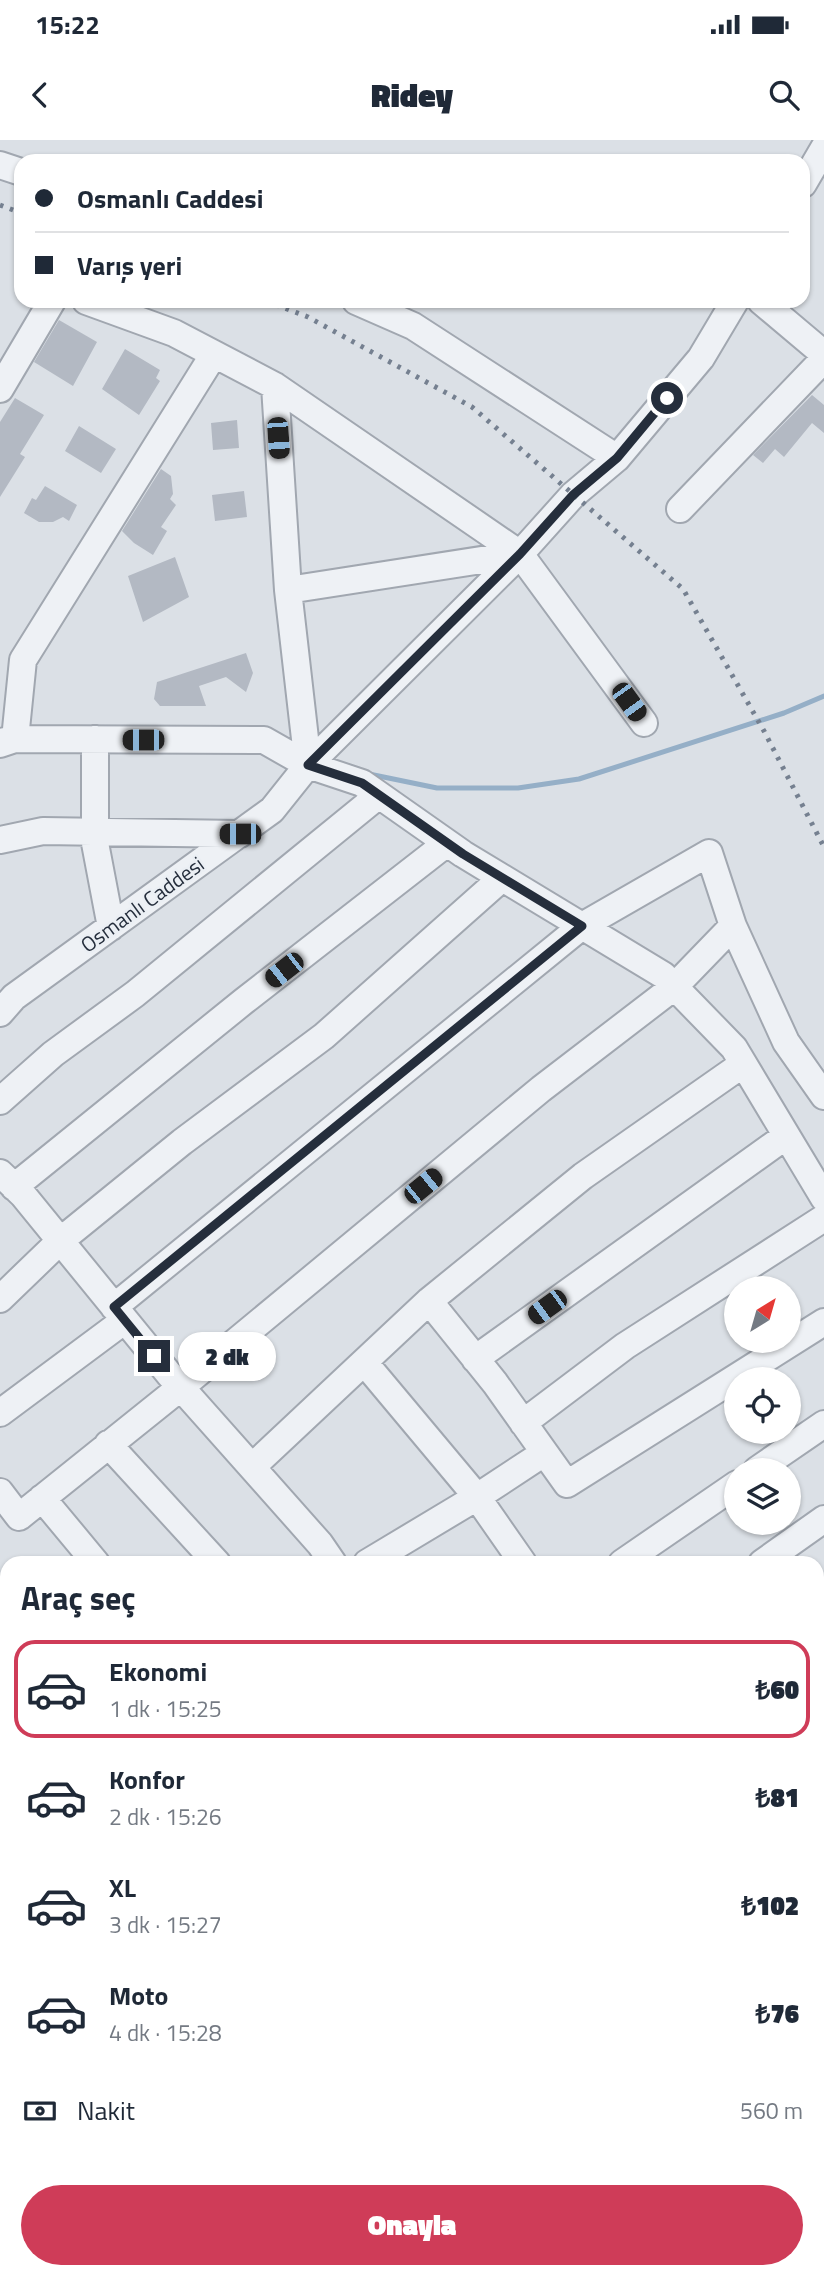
<!DOCTYPE html>
<html lang="tr">
<meta charset="utf-8">
<style>
body{margin:0;font-family:"Titillium Web",sans-serif;background:#f6f6f7;color:#1f2937;height:100vh;display:flex;flex-direction:column;font-size:26px;white-space:nowrap}
*{box-sizing:border-box;margin:0}
p{font-size:23px;color:#747a83}
.icon{flex:none;width:38px;height:38px;fill:none;stroke:currentColor;stroke-width:2;stroke-linecap:round;stroke-linejoin:round}
.map{position:relative;flex:1;overflow:hidden}
.details{position:absolute;left:0px;top:1416px;width:824px;height:723px;display:flex;flex-direction:column;background:#fff;border-radius:21px 21px 0 0;box-shadow:0 2px 5px #0004}
.details>*{flex:none}
.hud{position:absolute;left:14px;top:14px;width:796px;height:154px;border-radius:21px;box-shadow:0 2px 5px #0004;display:grid;align-content:center;height:154px;padding:0 21px;background:#fff}
.needle{width:46px;rotate:37deg}
.tools{position:absolute;left:724px;top:1136px;display:grid;gap:14px}
.tools a{display:grid;place-items:center;width:77px;height:77px;border-radius:50%;background:#fff;box-shadow:0 2px 5px #0004;font-size:35px}
.end{position:absolute;width:32px;height:32px;margin:-16px;border:9px solid #252e3c;background:#fff;box-shadow:0 0 0 4px #fff}
.from{border-radius:50%}
.bubble{position:absolute;height:49px;border-radius:24px;background:#fff;box-shadow:0 2px 5px #0004;font-size:23px;font-weight:800;line-height:49px;text-align:center}
.car{position:absolute;width:21px;height:42px;margin:-21px -10px;border-radius:9px;box-shadow:0 0 5px 2px #0007;background:linear-gradient(#222 24%,#8ab4d8 0 40%,#222 0 76%,#8ab4d8 0 86%,#222 0)}
.hud b{display:flex;align-items:center;gap:24px;height:66px;font-size:26px}
.hud b+b{border-top:2px solid #e0e1e3}
.hud i{width:18px;height:18px;background:#1f2937}
ul{padding:0;list-style:none}
li{display:flex;align-items:center;gap:21px;height:98px;margin:0 14px 10px;padding:0 7px;border:4px solid transparent;border-radius:21px}
li div{flex:1}
li b{display:block;font-size:26px}
li em{font-style:normal;font-weight:800}
li.selected{border-color:#cf3c58}
li>.icon{width:63px;height:63px;stroke-width:1.5}
h2{padding:0 21px;font-size:32px;line-height:84px}
.pay{display:flex;align-items:center;gap:18px;height:77px;padding:0 21px;font-size:26px}
.pay p{margin-inline-start:auto}
.cta{display:flex;gap:14px;margin-top:auto;padding:14px 21px}
.cta a{flex:1;height:80px;border-radius:42px;background:#cf3c58;color:#fff;font-size:28px;font-weight:800;line-height:80px;text-align:center}
.status{display:flex;justify-content:space-between;align-items:center;height:49px;padding:0 35px;background:#fff;direction:ltr}
.status svg{height:19px;fill:currentColor}
header{display:flex;justify-content:space-between;align-items:center;height:91px;padding:0 21px;background:#fff;font-size:32px;font-weight:800}
.map>svg:first-child{display:block}
.lines{fill:none;stroke-linecap:round;stroke-linejoin:round}
.stream{stroke:#95afc7;stroke-width:5}
.building{fill:#b3b9c3}
.minor-casing{stroke:#a1a7b0;stroke-width:30}
.path{stroke:#babec5;stroke-width:3.5;stroke-dasharray:5 5;stroke-linecap:butt}
.minor{stroke:#eef1f5;stroke-width:26}
.rail{stroke:#758090;stroke-width:5;stroke-dasharray:3.5 7;stroke-linecap:butt}
.route{stroke:#252e3c;stroke-width:9}
.labels{text-anchor:middle;dominant-baseline:central;stroke-width:5;stroke-linejoin:round;paint-order:stroke}
.street-label{font-size:21px;fill:#252e3c;stroke:#ebeff4}
</style>
<div class="status"><b>15:22</b><svg viewBox="0 0 49 12"><path d="M0 12V9h3v3zM5 12V6h3v6zM10 12V3h3v9zM15 12V0h3v12zM26 1h20v11H26zM47 4h2v5h-2z"/></svg></div>
<header><svg class="icon" aria-label="back" viewBox="0 0 24 24"><path d="M15 5l-7 7 7 7"/></svg>Ridey<svg class="icon" aria-label="search" viewBox="0 0 24 24"><circle cx="10" cy="10" r="6"/><path d="M15 15l6 6"/></svg></header>
<div class="map">
<svg width="824" height="2138" viewBox="0 0 824 2138">
<rect width="100%" height="100%" fill="#dbe0e6"/>
<g class="lines">
<path class="stream" d="M369 634 437 648H518L579 639 784 573 824 556"/>
</g>
<path class="building" d="M59 180 97 202 73 246 34 222Z
M125 209 160 230 156 238 160 241 139 275 102 249Z
M812 255 824 265V293L812 283 784 317 775 309 763 323 753 315Z
M15 258 44 275 20 314 25 317 0 357V282Z
M237 280 239 308 213 310 211 283Z
M79 286 116 309 101 333 65 311Z
M161 329 171 336 173 354 170 359 176 365 161 387 167 391 153 415 134 403 122 391Z
M45 346 77 365 69 381 63 377 53 382H39L24 373 32 358 36 360Z
M244 351 247 377 215 381 212 355Z
M175 417 189 457 143 482 128 436Z
M246 513 253 533 246 552 226 537 199 546 206 566H160L154 559 157 542Z"/>
<g class="lines">
<defs>
<path id="minor" d="M0 25 21 32
M803 44 824 8
M86 161 174 193 275 246 520 414 644 583
M356 161 413 186 617 318
M761 161 824 214
M275 246 288 450 308 625
M0 249 52 161
M680 369 824 219
M288 450 520 414
M95 599V703L111 787
M0 602 15 599 23 520 214 214
M0 604 15 599 264 600 308 625 362 643 463 714 663 835 734 908 824 1058
M0 700 43 691 240 694
M0 873 14 857 272 670 308 625 520 414 573 355 617 318 701 218 735 161
M0 961 53 914 135 854 379 655
M0 1033 23 1055 169 1234 320 1404 333 1423
M14 1047 244 861 447 703
M0 1159 60 1101 182 1002 324 896 502 738
M429 1161 495 1243 567 1344 824 1182
M114 1167 582 786 709 713 733 786 786 902 824 956
M475 1219 786 996
M364 1222 477 1357 523 1423
M0 1273 125 1180
M523 1283 625 1206 824 1078
M108 1304 217 1423
M252 1327 429 1161 583 1036 743 924
M757 1330 824 1284
M0 1352 19 1377 181 1247 541 949 674 847 733 786
M42 1358 96 1423
M367 1423 477 1357 544 1313
M622 1423 737 1344
M762 1423 824 1379
M0 1482 7 1492
M817 1509 824 1505
M0 1534 7 1529
M0 1624 7 1620
M817 1651 824 1646
M817 1715 824 1710
M0 1730 7 1726
M0 1821 7 1817
M0 1989 7 2002
M817 2071 824 2081
M0 2131 5 2138
M78 2132 82 2138
M233 2132 236 2138
M269 2138 278 2132"/>
</defs>
<use href="#minor" class="minor-casing"/>
<path class="path" d="M817 1826 824 1827"/>
<use href="#minor" class="minor"/>
<path class="rail" d="M0 65 21 73
M266 161 308 177 472 267 683 449 764 591 824 707"/>
</g>
<g class="lines">
<path class="route" d="M154 1216 114 1167 582 786 463 714 362 643 308 625 520 414 573 355 617 318 667 258"/>
</g>
<g class="labels">
<g class="street-label">
<text transform="translate(142 764) rotate(-36)">Osmanlı Caddesi</text>
</g>
</g>
</svg>
<div class="tools">
<a><svg class="needle" viewBox="-14 -14 28 28"><path d="M0-13l5 13h-10z" fill="#e53935"/><path d="M0 13l5-13h-10z" fill="#747a83"/></svg></a>
<a><svg class="icon" aria-label="locate" viewBox="0 0 24 24"><circle cx="12" cy="12" r="6"/><path d="M12 2v4M12 18v4M2 12h4M18 12h4"/></svg></a>
<a><svg class="icon" aria-label="layers" viewBox="0 0 24 24"><path d="M12 4l9 5-9 5-9-5zM3 14l9 5 9-5"/></svg></a>
</div>
<i class="end from" style="left:667px;top:258px"></i>
<i class="end" style="left:154px;top:1216px"></i>
<div class="bubble" style="left:178px;top:1192px;width:98px">2 dk</div>
<i class="car" style="left:278px;top:298px;rotate:176deg"></i>
<i class="car" style="left:629px;top:562px;rotate:144deg"></i>
<i class="car" style="left:143px;top:600px;rotate:270deg"></i>
<i class="car" style="left:240px;top:694px;rotate:270deg"></i>
<i class="car" style="left:284px;top:830px;rotate:232deg"></i>
<i class="car" style="left:423px;top:1046px;rotate:51deg"></i>
<i class="car" style="left:547px;top:1167px;rotate:234deg"></i>
<div class="hud">
<b><i class="from"></i>Osmanlı Caddesi</b>
<b><i></i>Varış yeri</b>
</div>
<section class="details">
<h2>Araç seç</h2>
<ul>
<li class="selected"><svg class="icon" aria-label="car" viewBox="0 0 24 24"><path d="M5 17H2v-5l4-1 3-4h7l3 4 3 1v5h-3M9 17h6M6 11h13"/><circle cx="7" cy="17" r="2"/><circle cx="17" cy="17" r="2"/></svg><div><b>Ekonomi</b><p>1 dk · 15:25</p></div><em>₺60</em></li>
<li><svg class="icon" aria-label="car" viewBox="0 0 24 24"><path d="M5 17H2v-5l4-1 3-4h7l3 4 3 1v5h-3M9 17h6M6 11h13"/><circle cx="7" cy="17" r="2"/><circle cx="17" cy="17" r="2"/></svg><div><b>Konfor</b><p>2 dk · 15:26</p></div><em>₺81</em></li>
<li><svg class="icon" aria-label="car" viewBox="0 0 24 24"><path d="M5 17H2v-5l4-1 3-4h7l3 4 3 1v5h-3M9 17h6M6 11h13"/><circle cx="7" cy="17" r="2"/><circle cx="17" cy="17" r="2"/></svg><div><b>XL</b><p>3 dk · 15:27</p></div><em>₺102</em></li>
<li><svg class="icon" aria-label="car" viewBox="0 0 24 24"><path d="M5 17H2v-5l4-1 3-4h7l3 4 3 1v5h-3M9 17h6M6 11h13"/><circle cx="7" cy="17" r="2"/><circle cx="17" cy="17" r="2"/></svg><div><b>Moto</b><p>4 dk · 15:28</p></div><em>₺76</em></li>
</ul>
<div class="pay"><svg class="icon" aria-label="cash" viewBox="0 0 24 24"><path d="M3 7h18v10H3z"/><circle cx="12" cy="12" r="2"/></svg>Nakit<p>560 m</p></div>
<div class="cta"><a>Onayla</a></div>
</section>
</div>
